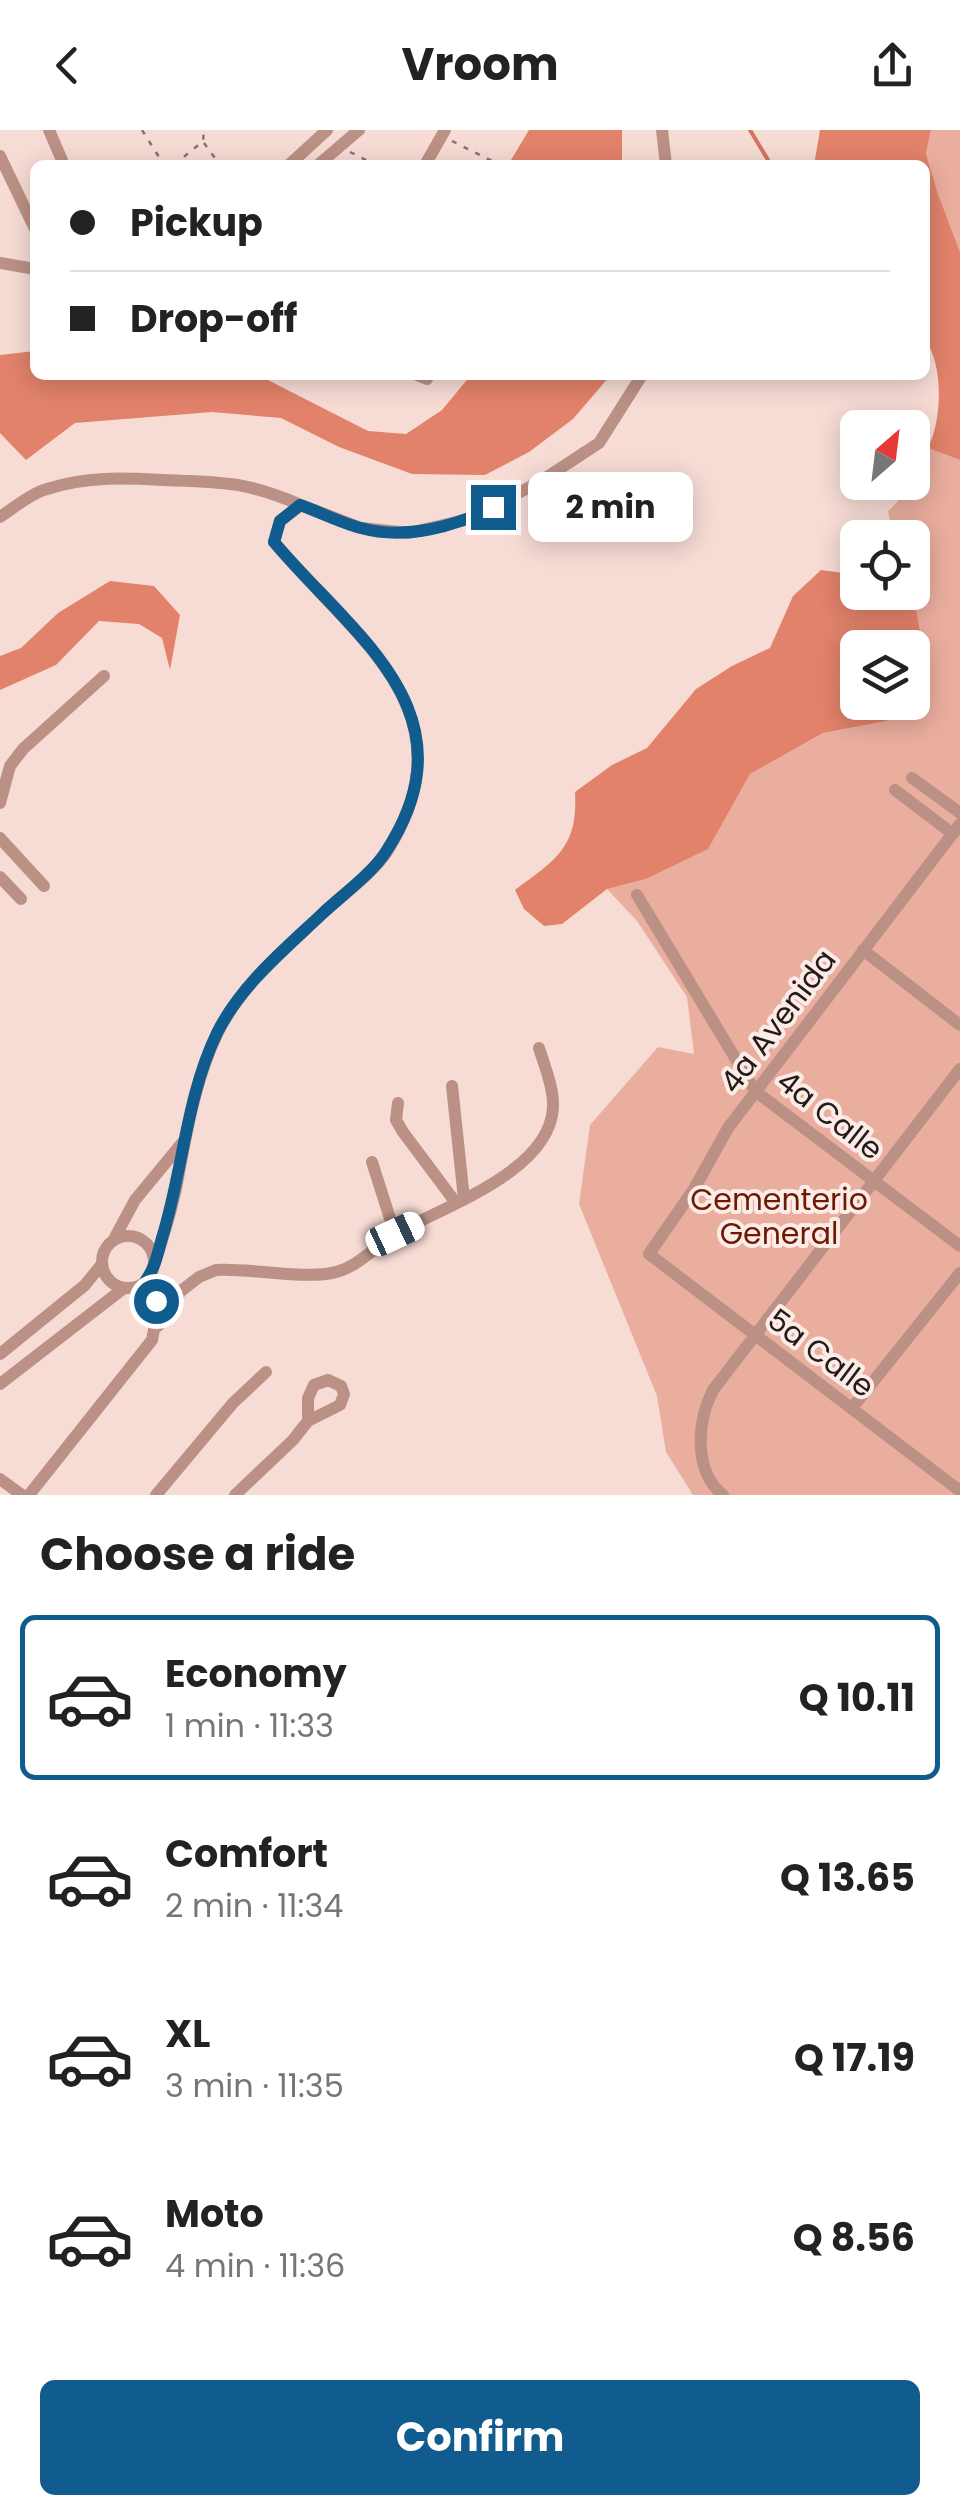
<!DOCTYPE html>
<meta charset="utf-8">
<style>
body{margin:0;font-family:Poppins,sans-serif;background:#f6f6f6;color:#222;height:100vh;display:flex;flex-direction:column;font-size:38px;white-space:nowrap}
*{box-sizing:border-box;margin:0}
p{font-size:32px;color:#767676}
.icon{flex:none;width:55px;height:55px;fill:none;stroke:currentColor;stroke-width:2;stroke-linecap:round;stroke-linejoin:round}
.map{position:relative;height:1365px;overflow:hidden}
.panel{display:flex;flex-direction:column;background:#fff;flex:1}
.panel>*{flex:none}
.guide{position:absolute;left:30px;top:30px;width:900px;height:220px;border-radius:15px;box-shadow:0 5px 25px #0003;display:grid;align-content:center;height:220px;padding:0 40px;background:#fff}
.needle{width:65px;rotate:28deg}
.buttons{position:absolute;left:840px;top:280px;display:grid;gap:20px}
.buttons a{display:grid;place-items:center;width:90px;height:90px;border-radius:15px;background:#fff;box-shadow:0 5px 25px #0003;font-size:50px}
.end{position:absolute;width:45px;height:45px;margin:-22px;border:12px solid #105c8f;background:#fff;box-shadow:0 0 0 5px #fff}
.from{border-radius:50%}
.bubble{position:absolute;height:70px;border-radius:15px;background:#fff;box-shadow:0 5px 25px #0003;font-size:32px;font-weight:700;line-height:70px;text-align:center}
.car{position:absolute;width:30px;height:60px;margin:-30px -15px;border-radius:12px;box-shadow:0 0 8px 2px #0007;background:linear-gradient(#fff 24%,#345 0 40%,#fff 0 76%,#345 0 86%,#fff 0)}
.guide b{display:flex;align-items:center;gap:35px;height:95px;font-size:38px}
.guide b+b{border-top:2px solid #e0e0e0}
.guide i{width:25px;height:25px;background:#222}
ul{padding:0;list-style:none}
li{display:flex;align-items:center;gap:30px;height:165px;margin:0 20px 15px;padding:0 20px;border:5px solid transparent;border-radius:15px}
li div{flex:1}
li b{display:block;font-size:38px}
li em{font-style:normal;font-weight:700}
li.active{border-color:#105c8f}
li>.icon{width:90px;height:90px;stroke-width:1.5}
h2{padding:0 40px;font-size:45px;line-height:120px}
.button{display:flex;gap:20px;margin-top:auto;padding:20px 40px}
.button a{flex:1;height:115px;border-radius:15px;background:#105c8f;color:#fff;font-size:40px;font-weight:700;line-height:115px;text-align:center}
header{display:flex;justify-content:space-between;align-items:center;height:130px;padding:0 40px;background:#fff;font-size:45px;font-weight:700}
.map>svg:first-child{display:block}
.green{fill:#eaae9e}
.forest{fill:#e2826a}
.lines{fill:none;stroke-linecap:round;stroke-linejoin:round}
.stream{stroke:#d4755d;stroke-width:4}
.path{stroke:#85746f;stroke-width:2.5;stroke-dasharray:5 8;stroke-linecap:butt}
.minor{stroke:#bc9185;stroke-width:12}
.route{stroke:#105c8f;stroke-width:12}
.labels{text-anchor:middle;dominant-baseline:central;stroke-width:8;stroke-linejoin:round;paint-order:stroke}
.street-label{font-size:30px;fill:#241b18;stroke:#fcece7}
.park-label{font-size:30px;fill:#6f1902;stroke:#fcece7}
</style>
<header><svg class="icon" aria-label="back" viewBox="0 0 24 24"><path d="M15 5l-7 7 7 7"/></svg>Vroom<svg class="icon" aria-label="share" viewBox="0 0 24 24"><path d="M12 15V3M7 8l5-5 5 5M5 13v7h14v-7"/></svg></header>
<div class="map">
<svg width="960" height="1365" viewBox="0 0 960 1365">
<rect width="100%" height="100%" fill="#f7dcd5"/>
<path class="green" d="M931 0H960V122L938 64 926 22Z
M928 318 960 330V1365H693L666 1322 657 1266 579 1074 590 995 658 917 694 924 687 867 637 791 607 759 646 749 707 719 750 644 823 603 887 591 894 573 912 572 913 528 921 507 913 460 912 408 897 407 891 398 888 381C909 362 917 344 928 318Z"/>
<path class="forest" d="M529 0H622V35H508Z
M820 0H931L926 23 938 64 960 122V330L928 318C942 290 944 236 925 209V35H814Z
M35 221V245H258L368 301 406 304 442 280 471 245 609 247 573 289 529 322 485 345 412 344 339 317 281 288 212 282 75 293 26 330 0 303V225Z
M821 440 857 445 858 462 913 460 921 507 913 528 912 518H858V572L894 573 887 591 823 603 750 644 708 719 646 749 607 759 562 794 544 796 524 779 515 760C557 729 578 717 575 662L612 635 647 618 696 559 732 536 770 518 793 466Z
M110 451 154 456 180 485 170 540 162 508 139 494 99 491 56 535 0 560V526L21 518 58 483Z"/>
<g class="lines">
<path class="stream" d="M750 0 771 35"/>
<path class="path" d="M142 0 164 35
M452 11 500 35
M204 13 220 35
M350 22 376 35
M174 35 203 11 204 0"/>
<path class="minor" d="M49 0 64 35
M662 0 666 35
M0 26 35 99
M289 35 327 0
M318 35 359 0
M425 35 445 0
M0 133 35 139
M417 245 427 249
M0 387C15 377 30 364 47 359 86 346 123 348 163 350 222 352 245 351 301 375
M912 648 960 683
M895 660 953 704
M0 673 10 636 23 619 104 546
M960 694 728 998 694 1059 649 1124 960 1361
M0 708 44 756
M0 747 21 769
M637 765 755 961 960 1116
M863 820 960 895
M452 956 464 1069
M398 973 396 990 403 1002 456 1073
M372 1032 395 1104
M102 1132a26 26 0 1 1 52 0a26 26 0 1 1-52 0Z
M113 1111 135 1070 182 1013
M154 1136C163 1107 173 1078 178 1048 187 1000 196 947 218 902 242 854 284 820 322 784 343 764 373 744 388 720 474 580 353 507 274 412L280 391 301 375 361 398 409 403 469 389 541 351 599 313 642 245
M153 1165 181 1161 199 1147 216 1140C251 1138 300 1149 332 1143 358 1138 375 1116 397 1103 444 1076 549 1042 553 978 554 959 545 937 539 918
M158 1196 181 1161
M0 1224 85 1155 102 1134
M0 1254 124 1158
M852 1278 960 1143
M0 1349 22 1365
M29 1365 152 1210 157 1184 146 1150
M156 1365 233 1273 266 1242
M235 1365 293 1310 308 1291 340 1275 344 1264 341 1256 328 1250 314 1255 308 1268V1291
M723 1365C693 1341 697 1291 713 1260L960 939"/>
</g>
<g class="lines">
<path class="route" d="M156 1171 146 1150C155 1138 158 1122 162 1108 183 1041 186 967 217 903 241 855 284 820 322 784 341 766 374 742 387 720 476 582 352 505 274 412L280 391 300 375C320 382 341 393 361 398 404 410 455 397 493 377"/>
</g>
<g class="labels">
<g class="street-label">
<text transform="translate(778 891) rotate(-53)">4a Avenida</text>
<text transform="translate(830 985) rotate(38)">4a Calle</text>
<text transform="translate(821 1223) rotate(37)">5a Calle</text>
</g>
<g class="park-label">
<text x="779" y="1069">Cementerio<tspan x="779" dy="34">General</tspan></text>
</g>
</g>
</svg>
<div class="buttons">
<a><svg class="needle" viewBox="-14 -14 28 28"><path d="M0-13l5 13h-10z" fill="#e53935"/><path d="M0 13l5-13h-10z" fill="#767676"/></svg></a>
<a><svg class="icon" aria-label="locate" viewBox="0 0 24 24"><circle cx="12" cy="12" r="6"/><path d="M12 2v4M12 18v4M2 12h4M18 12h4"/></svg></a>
<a><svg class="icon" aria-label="layers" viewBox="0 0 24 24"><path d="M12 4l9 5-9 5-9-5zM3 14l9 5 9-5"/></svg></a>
</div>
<i class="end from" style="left:156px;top:1171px"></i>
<i class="end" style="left:493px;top:377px"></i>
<div class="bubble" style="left:528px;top:342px;width:165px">2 min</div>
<i class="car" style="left:395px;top:1104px;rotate:65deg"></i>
<div class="guide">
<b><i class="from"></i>Pickup</b>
<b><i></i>Drop-off</b>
</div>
</div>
<section class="panel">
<h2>Choose a ride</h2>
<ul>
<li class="active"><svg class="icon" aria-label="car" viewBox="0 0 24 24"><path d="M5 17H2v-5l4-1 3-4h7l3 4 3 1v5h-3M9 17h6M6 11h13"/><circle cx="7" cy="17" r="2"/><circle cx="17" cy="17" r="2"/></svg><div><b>Economy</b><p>1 min · 11:33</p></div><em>Q 10.11</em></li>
<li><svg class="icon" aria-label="car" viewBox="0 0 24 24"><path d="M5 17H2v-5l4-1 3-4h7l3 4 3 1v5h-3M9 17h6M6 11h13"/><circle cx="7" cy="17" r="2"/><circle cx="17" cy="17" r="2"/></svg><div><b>Comfort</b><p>2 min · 11:34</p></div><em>Q 13.65</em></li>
<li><svg class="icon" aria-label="car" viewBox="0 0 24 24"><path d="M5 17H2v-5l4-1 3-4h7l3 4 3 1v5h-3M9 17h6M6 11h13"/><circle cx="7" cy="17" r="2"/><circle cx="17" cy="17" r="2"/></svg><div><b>XL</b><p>3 min · 11:35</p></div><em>Q 17.19</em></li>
<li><svg class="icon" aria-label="car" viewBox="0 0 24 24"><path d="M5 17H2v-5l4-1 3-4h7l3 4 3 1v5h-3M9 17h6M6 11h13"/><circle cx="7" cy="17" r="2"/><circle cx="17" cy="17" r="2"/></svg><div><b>Moto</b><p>4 min · 11:36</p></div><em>Q 8.56</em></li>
</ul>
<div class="button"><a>Confirm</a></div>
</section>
